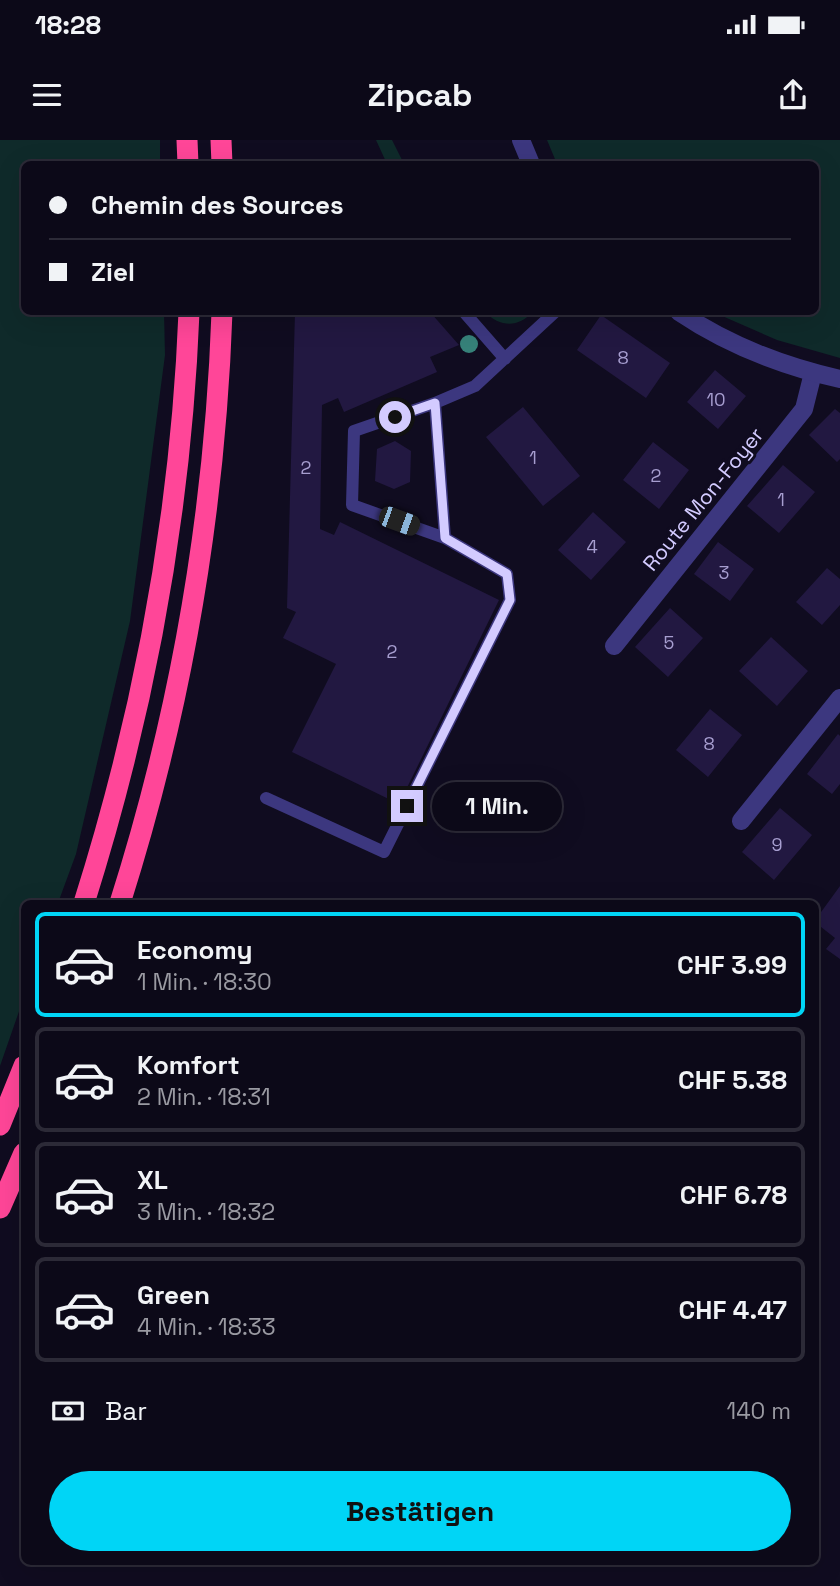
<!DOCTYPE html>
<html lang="de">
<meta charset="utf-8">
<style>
body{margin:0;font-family:"Space Grotesk",sans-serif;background:#1a1725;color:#f1f3f6;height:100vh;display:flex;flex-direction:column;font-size:26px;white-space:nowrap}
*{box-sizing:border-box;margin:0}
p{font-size:23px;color:#9a9aa2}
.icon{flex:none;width:38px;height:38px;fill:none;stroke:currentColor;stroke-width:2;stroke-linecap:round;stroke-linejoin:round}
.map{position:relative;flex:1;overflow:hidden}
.side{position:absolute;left:21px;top:760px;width:798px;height:665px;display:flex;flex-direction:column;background:#0c0918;border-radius:10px;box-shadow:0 7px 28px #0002,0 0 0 2px #2c2a37}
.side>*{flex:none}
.top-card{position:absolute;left:21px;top:21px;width:798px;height:154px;border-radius:10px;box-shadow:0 7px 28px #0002,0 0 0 2px #2c2a37;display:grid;align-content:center;height:154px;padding:0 28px;background:#0c0918}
.end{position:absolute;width:32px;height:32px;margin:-16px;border:9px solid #d3cbff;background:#111;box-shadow:0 0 0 4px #111}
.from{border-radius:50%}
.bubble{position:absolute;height:49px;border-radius:24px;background:#0c0918;box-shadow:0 7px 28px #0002,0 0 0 2px #2c2a37;font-size:23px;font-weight:600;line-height:49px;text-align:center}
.car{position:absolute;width:21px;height:42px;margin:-21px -10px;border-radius:9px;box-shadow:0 0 5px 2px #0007;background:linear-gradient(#222 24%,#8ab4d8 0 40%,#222 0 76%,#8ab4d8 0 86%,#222 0)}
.top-card b{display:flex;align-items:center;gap:24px;height:66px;font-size:26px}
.top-card b+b{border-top:2px solid #2c2a37}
.top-card i{width:18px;height:18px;background:#f1f3f6}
ul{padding:12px 0 0;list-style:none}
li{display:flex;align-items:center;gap:21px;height:105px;margin:0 14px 10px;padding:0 14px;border:4px solid #2c2a37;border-radius:10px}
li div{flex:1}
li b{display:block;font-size:26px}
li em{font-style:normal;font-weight:600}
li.active{border-color:#00d5f6}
li>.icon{width:63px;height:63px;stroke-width:1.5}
.pay{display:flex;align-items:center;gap:18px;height:77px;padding:0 28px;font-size:26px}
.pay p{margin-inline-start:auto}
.button{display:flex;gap:14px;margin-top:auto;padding:14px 28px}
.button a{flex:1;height:80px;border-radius:42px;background:#00d5f6;color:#111;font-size:28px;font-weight:600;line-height:80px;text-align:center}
.status{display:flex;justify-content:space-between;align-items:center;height:49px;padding:0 35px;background:#0c0918;direction:ltr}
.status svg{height:19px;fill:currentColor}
header{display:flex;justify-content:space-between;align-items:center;height:91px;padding:0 28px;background:#0c0918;font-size:32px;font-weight:600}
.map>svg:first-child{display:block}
.green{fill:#0f2a2a}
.building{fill:#221841}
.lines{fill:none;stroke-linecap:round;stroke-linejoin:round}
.service{stroke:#3c377f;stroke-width:12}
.minor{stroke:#3c377f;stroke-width:18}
.tertiary{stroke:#3c377f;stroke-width:18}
.motorway{stroke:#ff4698;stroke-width:21}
.tree{fill:#368179}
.route{stroke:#d3cbff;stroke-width:9}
.labels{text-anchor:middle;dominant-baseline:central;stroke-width:6;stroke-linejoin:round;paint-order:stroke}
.number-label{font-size:18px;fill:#a79ed0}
.street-label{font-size:21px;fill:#d3cbff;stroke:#100c20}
</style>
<div class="status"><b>18:28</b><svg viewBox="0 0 49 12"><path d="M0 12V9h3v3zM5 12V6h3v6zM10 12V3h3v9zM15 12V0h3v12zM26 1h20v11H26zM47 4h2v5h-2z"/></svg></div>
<header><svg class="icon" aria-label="menu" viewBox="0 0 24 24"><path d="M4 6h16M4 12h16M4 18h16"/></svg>Zipcab<svg class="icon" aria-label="share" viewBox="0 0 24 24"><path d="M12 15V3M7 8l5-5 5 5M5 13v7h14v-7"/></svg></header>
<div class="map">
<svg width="840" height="1446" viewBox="0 0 840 1446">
<rect width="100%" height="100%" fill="#100c20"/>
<path class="green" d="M0 0H160V24H24V172H164L165 215 130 481 76 714 58 763H24V857L0 926Z
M376 0H392L404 24H387Z
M547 0H840V218L777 200 713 172H816V24H557Z
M485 172H532C519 188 499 187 485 172Z"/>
<path class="building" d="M295 172H430L459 205 430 217 437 232 344 272 338 258 322 265 320 389 334 395 340 382 499 460 399 664 292 612 336 524 283 498 296 472 287 468Z
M601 175 670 223 646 258 577 210Z
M715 230 746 256 718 289 687 262Z
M523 267 580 336 543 366 486 297Z
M835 269 840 273V319L837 322 809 295Z
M395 301 411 311 410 342 394 349 375 341 377 309Z
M653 302 689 330 659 369 623 340Z
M783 325 815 352 779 393 747 366Z
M593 372 626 402 591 440 558 410Z
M718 402 754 429 730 461 694 434Z
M827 428 840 439V465L822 485 796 462Z
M670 468 703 498 668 537 635 507Z
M771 497 808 531 777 566 739 531Z
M710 569 742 595 708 637 676 610Z
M838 594 840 596V644L832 654 807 634Z
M780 668 812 695 774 740 742 712Z
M840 746V819L826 809 835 798 816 783V779Z"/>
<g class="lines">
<path class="service" d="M464 172 505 219
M435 263 354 291 352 365 445 398 435 263 475 246 555 172
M266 658 384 712 510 460 507 434 445 398"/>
<path class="minor" d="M614 506 804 269 813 233
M741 681 840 558"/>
<path class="tertiary" d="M521 0 531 24
M679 172C728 205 782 226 840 239"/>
<path class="motorway" d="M187 0 188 24
M221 0 222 24
M84 763C145 570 181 374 189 172
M120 763C181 571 215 373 222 172
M0 985 24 926
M0 1068 24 1013"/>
</g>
<circle class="tree" cx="469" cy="204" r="9"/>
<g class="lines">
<path class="route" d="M395 277 435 263 445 398 507 434 510 460 407 666"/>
</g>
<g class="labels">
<g class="number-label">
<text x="623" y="217">8</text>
<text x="716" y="259">10</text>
<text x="533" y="317">1</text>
<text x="306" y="327">2</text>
<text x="656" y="335">2</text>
<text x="781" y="359">1</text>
<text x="592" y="406">4</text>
<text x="724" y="432">3</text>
<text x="669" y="502">5</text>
<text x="392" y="511">2</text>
<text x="709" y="603">8</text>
<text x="777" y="704">9</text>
</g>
<g class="street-label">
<text transform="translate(703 359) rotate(-51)">Route Mon-Foyer</text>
</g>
</g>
</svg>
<i class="end from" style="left:395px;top:277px"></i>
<i class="end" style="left:407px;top:666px"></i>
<div class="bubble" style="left:432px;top:642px;width:130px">1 Min.</div>
<i class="car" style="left:399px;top:381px;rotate:110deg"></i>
<div class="top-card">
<b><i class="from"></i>Chemin des Sources</b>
<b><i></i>Ziel</b>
</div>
<section class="side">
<ul>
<li class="active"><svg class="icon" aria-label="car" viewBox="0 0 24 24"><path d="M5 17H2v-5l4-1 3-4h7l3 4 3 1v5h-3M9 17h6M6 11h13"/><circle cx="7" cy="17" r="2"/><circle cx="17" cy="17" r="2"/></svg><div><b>Economy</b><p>1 Min. · 18:30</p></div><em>CHF 3.99</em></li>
<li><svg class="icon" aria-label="car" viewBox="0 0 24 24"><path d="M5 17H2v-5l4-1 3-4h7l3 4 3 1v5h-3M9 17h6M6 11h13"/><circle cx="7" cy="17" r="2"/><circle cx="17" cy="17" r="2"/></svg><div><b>Komfort</b><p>2 Min. · 18:31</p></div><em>CHF 5.38</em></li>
<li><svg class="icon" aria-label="car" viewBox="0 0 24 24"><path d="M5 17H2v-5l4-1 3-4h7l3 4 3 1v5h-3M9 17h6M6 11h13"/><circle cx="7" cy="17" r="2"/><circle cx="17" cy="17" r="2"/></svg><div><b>XL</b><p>3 Min. · 18:32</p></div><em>CHF 6.78</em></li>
<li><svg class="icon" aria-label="car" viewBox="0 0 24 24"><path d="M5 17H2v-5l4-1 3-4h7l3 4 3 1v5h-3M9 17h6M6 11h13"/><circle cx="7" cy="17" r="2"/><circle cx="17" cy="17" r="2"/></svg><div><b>Green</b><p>4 Min. · 18:33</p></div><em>CHF 4.47</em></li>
</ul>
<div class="pay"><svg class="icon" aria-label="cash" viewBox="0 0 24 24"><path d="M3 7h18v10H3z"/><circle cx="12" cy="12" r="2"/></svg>Bar<p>140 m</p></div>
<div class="button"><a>Bestätigen</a></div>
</section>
</div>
